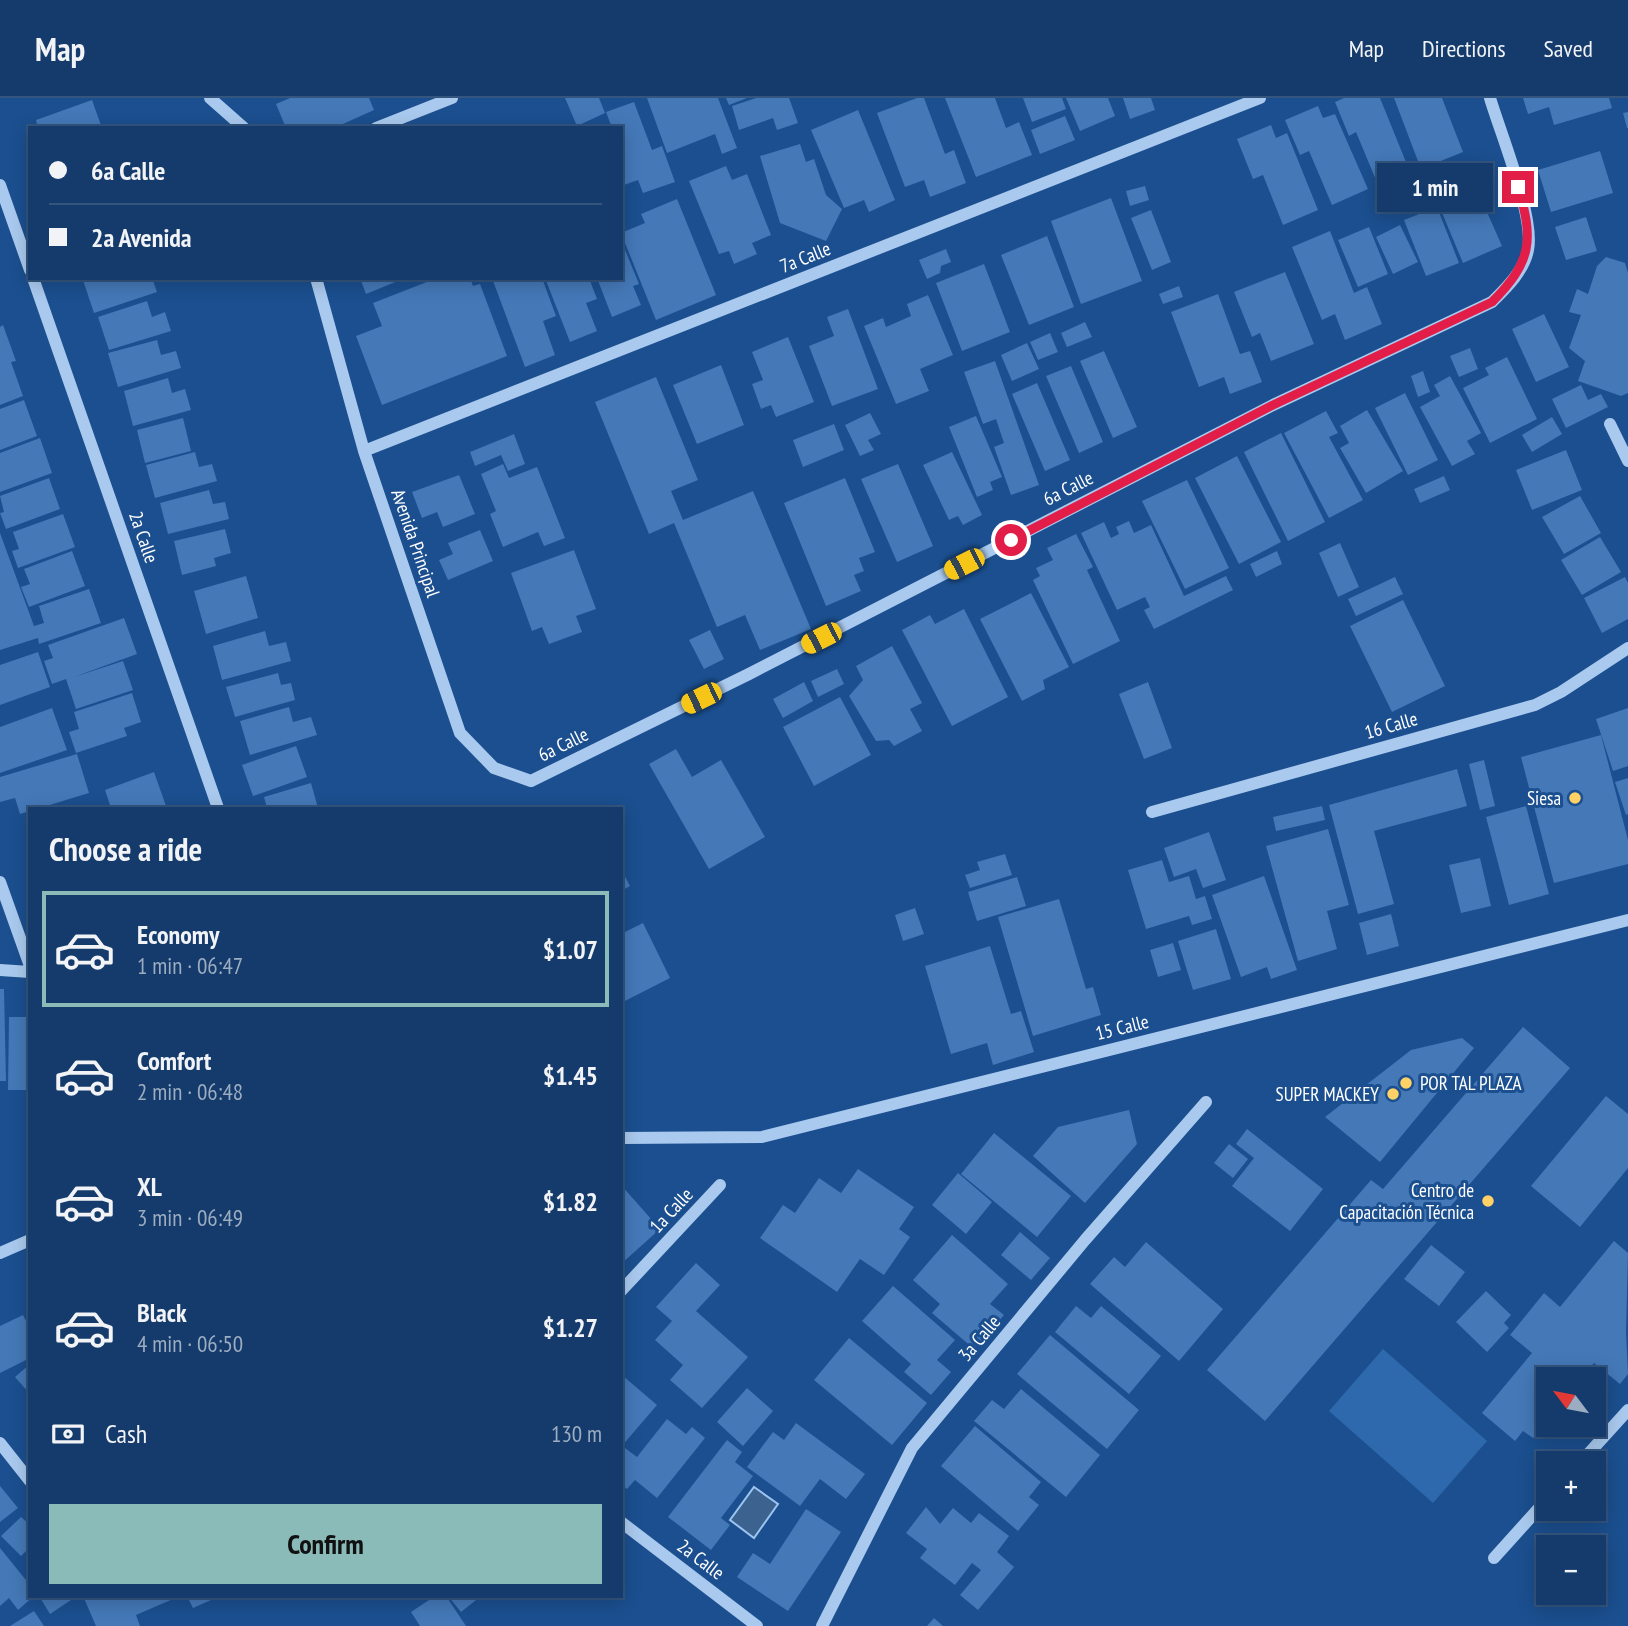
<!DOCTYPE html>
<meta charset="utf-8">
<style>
body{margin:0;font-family:"PT Sans Narrow",sans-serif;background:#1d4271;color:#f1f3f6;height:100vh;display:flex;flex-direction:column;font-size:26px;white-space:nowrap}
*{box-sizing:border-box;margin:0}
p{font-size:23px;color:#9dadc1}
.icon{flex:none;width:38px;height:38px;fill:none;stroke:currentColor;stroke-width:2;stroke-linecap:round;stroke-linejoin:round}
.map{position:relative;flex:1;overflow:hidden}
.sheet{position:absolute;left:28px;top:709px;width:595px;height:791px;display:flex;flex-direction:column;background:#143b6b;border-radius:0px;box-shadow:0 4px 18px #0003,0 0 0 2px #33557e}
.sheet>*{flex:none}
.hud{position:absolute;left:28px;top:28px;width:595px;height:154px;border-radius:0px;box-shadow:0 4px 18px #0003,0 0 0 2px #33557e;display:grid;align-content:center;height:154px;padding:0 21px;background:#143b6b}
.needle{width:46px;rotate:302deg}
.fabs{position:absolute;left:1536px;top:1269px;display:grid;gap:14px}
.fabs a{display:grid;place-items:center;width:70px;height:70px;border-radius:0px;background:#143b6b;box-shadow:0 4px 18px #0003,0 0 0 2px #33557e;font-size:35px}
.end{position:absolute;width:32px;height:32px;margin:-16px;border:9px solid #e11d48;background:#fff;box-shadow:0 0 0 4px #fff}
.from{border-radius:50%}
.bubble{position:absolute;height:49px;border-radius:0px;background:#143b6b;box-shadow:0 4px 18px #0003,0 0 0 2px #33557e;font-size:23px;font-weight:600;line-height:49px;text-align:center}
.car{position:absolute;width:21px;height:42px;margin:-21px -10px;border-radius:9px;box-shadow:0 0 5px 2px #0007;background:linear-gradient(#f5c518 24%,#345 0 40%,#f5c518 0 76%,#345 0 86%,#f5c518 0)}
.hud b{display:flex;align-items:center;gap:24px;height:66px;font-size:26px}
.hud b+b{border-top:2px solid #33557e}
.hud i{width:18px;height:18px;background:#f1f3f6}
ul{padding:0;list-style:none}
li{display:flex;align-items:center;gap:21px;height:116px;margin:0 14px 10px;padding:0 7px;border:4px solid transparent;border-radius:0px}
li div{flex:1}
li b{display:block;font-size:26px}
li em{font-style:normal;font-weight:600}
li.active{border-color:#8bbbb9}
li>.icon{width:63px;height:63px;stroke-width:1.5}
h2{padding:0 21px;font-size:32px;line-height:84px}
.pay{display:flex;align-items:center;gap:18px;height:77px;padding:0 21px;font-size:26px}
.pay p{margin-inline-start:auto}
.primary-button{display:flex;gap:14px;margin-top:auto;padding:14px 21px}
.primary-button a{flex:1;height:80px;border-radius:0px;background:#8bbbb9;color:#111;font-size:28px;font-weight:600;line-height:80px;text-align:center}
header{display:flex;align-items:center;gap:42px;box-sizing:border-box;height:98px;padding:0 35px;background:#143b6b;border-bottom:2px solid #33557e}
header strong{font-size:33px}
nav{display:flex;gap:38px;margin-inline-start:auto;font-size:24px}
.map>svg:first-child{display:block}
.green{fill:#2e69ad}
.water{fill:#3c6290;stroke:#9cc4f0;stroke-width:2}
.building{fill:#4478b7}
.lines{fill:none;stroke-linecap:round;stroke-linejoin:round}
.minor{stroke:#a9c9ee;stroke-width:12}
.route{stroke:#e11d48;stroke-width:9}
.poi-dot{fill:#ffd166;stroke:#1b4f8f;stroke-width:2.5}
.labels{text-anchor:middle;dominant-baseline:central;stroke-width:6;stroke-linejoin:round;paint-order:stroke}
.street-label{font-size:19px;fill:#fff;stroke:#1b4f8f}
.poi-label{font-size:19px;fill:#fff;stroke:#1b4f8f;text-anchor:end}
</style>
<header>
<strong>Map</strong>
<nav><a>Map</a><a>Directions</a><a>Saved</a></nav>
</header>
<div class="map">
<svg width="1628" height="1528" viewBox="0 0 1628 1528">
<rect width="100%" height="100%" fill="#1b4f8f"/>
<path class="green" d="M1383 1251 1487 1343 1433 1405 1329 1313Z"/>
<path class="water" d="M754 1389 778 1406 754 1440 730 1422Z"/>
<path class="building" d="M290 0H369L374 12 334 30H286L276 6Z
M565 0H599L605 15 577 28Z
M647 0H718L737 50 722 56 715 36 667 55Z
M726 0H747L729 7Z
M756 0H789L798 25 777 32 773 20 739 32 732 8Z
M917 0H924L945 56 954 52 966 85 930 99 924 82 905 89 877 15Z
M945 0H995L1006 30 1019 24 1032 57 976 79Z
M1023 0H1062L1066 11 1032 24Z
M1066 0H1108L1115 18 1080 33Z
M1123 0H1151L1155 12 1130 21Z
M1344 0H1380L1410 74 1378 87 1356 34 1349 38 1335 4Z
M1394 0H1442L1463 54 1421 71Z
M1523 0H1609L1612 10 1554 27 1549 9 1528 16Z
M92 2 102 30H38L36 22Z
M634 4 652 52 662 48 675 84 643 95 638 82 621 88V30H612L606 14Z
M1318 8 1323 20 1335 16 1368 91 1332 107 1309 53 1300 57 1285 22Z
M858 12 895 102 869 114 864 102 844 110 811 32Z
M1628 14V30H1627L1623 15Z
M1065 18 1075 42 1040 56 1031 32Z
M1271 27 1276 40 1287 35 1318 112 1283 127 1263 77 1253 81 1237 41Z
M800 46 806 64 814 61 826 97 842 111 826 143 780 125 760 58Z
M1600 53 1613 95 1551 114 1538 72Z
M726 68 732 82 747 76 771 137 752 145 757 156 734 166 729 153 719 156 689 83Z
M1475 87 1502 148 1463 165 1440 110 1452 105 1449 98Z
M1145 88 1149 102 1130 108 1126 93Z
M1111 100 1142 183 1081 206 1051 123Z
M677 101 716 197 656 222 621 135 645 125 641 116Z
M1437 109 1459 165 1426 178 1404 122Z
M1151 112 1171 164 1152 172 1131 120Z
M1586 119 1597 153 1566 162 1555 129Z
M1400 127 1418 164 1393 176 1376 139Z
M1369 129 1388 176 1358 189 1338 142Z
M1330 133 1354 195 1367 189 1382 226 1345 242 1335 216 1322 222 1292 149Z
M1047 138 1074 209 1029 227 1001 157Z
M621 142 639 186 633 188 641 207 612 219 597 180H621Z
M946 151 951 164 941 168 940 175 927 181 919 162Z
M1606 159 1625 165 1628 175V295L1621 298 1578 283 1585 263 1569 250 1581 217 1569 214 1577 191 1588 196 1597 168Z
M984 166 1010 234 962 253 936 185Z
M1285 174 1314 246 1271 263 1260 235 1252 239 1234 194Z
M89 180H152L157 194 94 215 83 182Z
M360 180H405L366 196Z
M437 180H470L473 188 480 186 507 258 382 307 356 238 382 228 373 205Z
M492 180H542L556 218 543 223 555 257 525 269Z
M545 180H589L597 201 586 205 597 233 570 244Z
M1179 188 1183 199 1163 206 1159 196Z
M1218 196 1240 256 1250 253 1262 284 1230 296 1224 279 1199 289 1171 214Z
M928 197 953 257 920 271 929 293 896 306 864 228 883 220 886 229 911 218 907 206Z
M147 203 152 219 165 214 171 233 109 252 98 219Z
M848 211 878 291 832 308 809 248 834 238 827 219Z
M1544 216 1569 269 1536 284 1512 231Z
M1085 224 1092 239 1067 249 1061 235Z
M3 227 16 263 11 264 23 298 0 307V229Z
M1050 235 1058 254 1038 262 1030 244Z
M788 239 814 304 776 319 771 307 761 311 752 286 763 282 752 254Z
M157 242 161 257 176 253 181 270 118 289 108 255Z
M1027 245 1039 271 1012 283 1001 257Z
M1470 250 1478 271 1459 279 1450 258Z
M1104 253 1137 329 1113 340 1080 263Z
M1507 259 1537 321 1490 345 1463 290 1489 277 1485 270Z
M995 263 1039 387 1011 397 994 349 1004 345 996 321 983 326 964 274Z
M721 267 744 327 697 346 673 287Z
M1071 268 1103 344 1079 355 1046 278Z
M1423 273 1430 294 1418 299 1411 278Z
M1450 278 1481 335 1467 343 1475 356 1452 368 1420 309 1440 298 1434 287Z
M656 279 698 382 671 393 683 422 753 393 811 531 760 552 745 517 717 529 674 425 649 436 595 304Z
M168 280 172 295 185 291 191 312 133 328 124 293Z
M1037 285 1070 362 1045 373 1012 296Z
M1581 287 1588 302 1601 296 1608 309 1566 330 1552 301Z
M1405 295 1438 362 1408 377 1375 310Z
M24 302 37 338 0 352V311Z
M1367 312 1403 373 1366 395 1340 350 1349 345 1340 328Z
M1326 313 1338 335 1329 339 1363 402 1329 420 1284 335Z
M870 315 881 336 868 342 874 352 860 358 845 327Z
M976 318 1002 379 990 384 993 392 977 399 949 329Z
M1552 319 1562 336 1532 354 1522 337Z
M183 320 191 353 145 365 137 332Z
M834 326 844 352 803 369 793 342Z
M1281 335 1325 424 1288 443 1244 354Z
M514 336 525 366 508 373 501 357 475 368 470 354Z
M40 340 52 375 0 394V355Z
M1566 352 1582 392 1532 412 1516 372Z
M195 354 199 369 212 366 217 383 155 400 146 367Z
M952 354 982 417 963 427 958 418 949 422 923 367Z
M1237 358 1281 444 1239 466 1195 380Z
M503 366 509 380 537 369 565 440 544 448 538 434 503 449 490 416 496 413 481 376Z
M898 366 933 448 897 464 861 381Z
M459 377 475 416 443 429 437 414 422 420 412 394Z
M1444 378 1450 392 1420 405 1414 391Z
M49 380 60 411 6 431 0 415 4 414 0 398Z
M845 380 875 454 859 460 864 473 854 477 861 493 826 508 784 405Z
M1187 382 1229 470 1185 491 1142 403Z
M209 392 213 406 225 404 229 421 168 436 160 405Z
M1580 398 1601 435 1564 456 1542 419Z
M63 416 75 449 18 470 12 453 19 451 13 434Z
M1129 423 1134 435 1151 427 1184 498 1226 478 1233 492 1154 531 1144 512 1150 509 1145 499 1117 512 1081 435 1104 424 1111 440 1119 436 1116 429Z
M225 431 231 455 214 460 216 468 182 477 174 443Z
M480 432 493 463 448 482 439 462 453 456 448 445Z
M0 435 34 528 44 525 39 508 89 491 101 525 39 546 38 540 0 552Z
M1076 436 1093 469 1087 472 1120 543 1073 566 1033 482 1040 478 1036 470 1053 462 1047 450Z
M1600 439 1621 474 1582 497 1561 462Z
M1340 445 1359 489 1338 499 1319 455Z
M574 452 596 511 576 518 582 534 549 546 542 529 532 533 511 475Z
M72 453 85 488 29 509 21 489 30 486 24 471Z
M1277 453 1282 466 1256 479 1250 466Z
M246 478 258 520 206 536 194 493Z
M1395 479 1403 496 1356 518 1348 501Z
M1625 479 1628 485V521L1602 535 1584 500Z
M1031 495 1069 569 1043 582 1045 591 1022 603 980 521Z
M1403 502 1445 588 1392 614 1350 528Z
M964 511 1008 599 952 628 902 532 930 517 935 526Z
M124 520 137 556 74 579 123 563 133 592 76 611 66 581 52 586 44 563 53 560 48 547Z
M710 532 724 561 704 571 689 542Z
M265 533 269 548 286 544 291 563 222 582 213 548Z
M892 548 922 605 910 611 922 633 894 648 889 642 876 643 849 598 863 582 856 568Z
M38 554 50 589 0 607V567Z
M837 571 844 586 818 599 811 583Z
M278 575 281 587 291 585 295 602 235 619 226 589Z
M804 584 813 603 783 620 773 601Z
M1148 584 1172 650 1144 661 1119 596Z
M132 595 141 624 124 630 127 638 76 655 69 634 79 631 74 614Z
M840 599 871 657 814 688 783 629Z
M289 609 293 624 311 619 317 637 250 657 240 623Z
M52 610 67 652 0 675V629Z
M1628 610V668L1613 673 1596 621Z
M1601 637 1628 742V766L1554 785 1521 659Z
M296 648 307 679 253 698 242 667Z
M676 651 692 679 721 662 765 739 709 771 649 666Z
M77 656 89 695 20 716 15 700 0 704V679Z
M1484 662 1495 708 1480 712 1469 666Z
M1457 671 1467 708 1374 733 1394 806 1358 816 1329 707Z
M154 674 166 708 111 710 105 692Z
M1628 680V716L1626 717 1615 684Z
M311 685 318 710H267L264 699Z
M1322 708 1325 722 1276 733 1273 719Z
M1526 708 1549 796 1509 807 1486 719Z
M1328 731 1349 807 1327 813 1337 851 1298 863 1266 748Z
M1209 734 1226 782 1203 790 1196 771 1174 779 1164 750Z
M1005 756 1012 777 970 790 965 777 980 772 977 764Z
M1480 760 1491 808 1461 815 1449 767Z
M1162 762 1169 784 1189 778 1196 801 1205 798 1212 821 1192 827 1189 818 1146 831 1128 772Z
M621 771 630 788 621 793Z
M1264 778 1297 872 1271 881 1267 869 1241 879 1212 797Z
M1017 779 1026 808 977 823 968 794Z
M1059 801 1086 891 1093 889 1101 917 1033 938 998 819Z
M915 810 924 836 903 843 895 817Z
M1391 816 1399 848 1367 857 1359 825Z
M643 825 670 880 621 905V836Z
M1216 831 1231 881 1193 892 1178 843Z
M1173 845 1181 872 1158 879 1150 852Z
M990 848 1011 916 1021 913 1034 954 993 967 987 945 951 956 925 868Z
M0 891H4L6 983H0Z
M9 919H30V992H8Z
M1523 929 1570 970 1265 1323 1207 1272 1371 1082 1383 1091Z
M1462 940 1474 950 1380 1064 1325 1019 1411 952Z
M1606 998 1628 1016V1070L1580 1129 1531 1088Z
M1129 1012 1137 1046 1085 1105 1033 1058 1058 1029Z
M1247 1031 1323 1091 1290 1133 1232 1088 1254 1060 1236 1046Z
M994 1035 1071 1098 1037 1139 961 1076Z
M1229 1046 1248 1061 1233 1080 1214 1065Z
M858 1071 914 1109 899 1131 910 1139 884 1177 860 1161 837 1194 760 1140 783 1107 795 1115 819 1080 841 1095Z
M958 1075 992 1104 966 1136 932 1107Z
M621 1087 660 1131 621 1166Z
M1020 1134 1050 1160 1031 1182 1001 1157Z
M952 1137 1008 1186 990 1206 1004 1217 974 1251 932 1215 940 1206 913 1182Z
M1614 1143 1628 1155 1626 1234 1628 1276 1620 1286 1594 1265 1581 1281H1549V1320L1533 1340 1523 1333 1515 1343 1482 1315 1532 1255 1510 1237 1544 1195 1560 1209Z
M1146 1144 1223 1211 1179 1263 1090 1186 1114 1159 1125 1169Z
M1431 1147 1465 1174 1439 1208 1404 1181Z
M696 1165 720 1187 696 1213 748 1259 702 1310 670 1282 683 1267 655 1242 672 1223 656 1209Z
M893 1188 955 1242 937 1262 951 1274 931 1297 904 1274 911 1266 862 1223Z
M1486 1193 1511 1217 1504 1225 1509 1230 1487 1254 1456 1224Z
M1076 1208 1091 1220 1101 1208 1161 1258 1129 1296 1055 1234Z
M23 1217 30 1231V1260L0 1275V1228Z
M1050 1237 1139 1312 1107 1351 1017 1276Z
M849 1240 927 1305 892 1347 814 1282Z
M30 1266V1296L15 1279Z
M623 1278 657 1307 621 1349V1280Z
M747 1290 773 1313 743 1348 717 1324Z
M1021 1291 1100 1357 1066 1399 974 1323 992 1302 1004 1311Z
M667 1321 686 1336 692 1329 705 1340 657 1400 635 1382 627 1391 621 1387V1354L625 1350 637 1359Z
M796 1325 865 1376 846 1401 820 1381 800 1408 747 1369 773 1334 784 1342Z
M975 1328 1041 1384 1029 1399 1039 1407 1018 1433 941 1368Z
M727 1342 742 1354 735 1364 753 1378 721 1420 730 1427 711 1452 668 1419Z
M0 1388 18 1410 0 1424Z
M926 1409 940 1426 953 1410 971 1425 979 1415 1009 1438 997 1454 1014 1469 978 1512 960 1497 981 1472 972 1465 955 1487 920 1460 927 1451 906 1435Z
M806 1411 841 1434 788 1513 737 1479 753 1455 770 1466Z
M21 1419 30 1427V1449L21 1458 1 1438Z
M0 1450 30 1487V1498H34L18 1512 9 1500 0 1508Z
M39 1498H77L50 1516Z
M83 1498H180L136 1517 140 1528H96Z
M187 1498H220L193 1510Z
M435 1498H446L466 1528H420L411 1514Z
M448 1498H481L461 1514Z
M34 1513 44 1528H10Z
M934 1520 943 1528H927Z"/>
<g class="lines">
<path class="minor" d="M210 0 244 30
M376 30 452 0
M0 87 30 172
M33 180 218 710
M316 180 364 353 460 635 494 670 531 683 749 576 1273 307 1492 204C1506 190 1524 173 1528 152 1535 119 1500 34 1490 0
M1610 326 1628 363
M364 353 1260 0
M1152 714 1535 607 1561 594 1628 550
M0 784 30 868
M0 872 30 874
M621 1040 762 1039 1628 822
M0 1155 30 1142
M621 1193 720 1087
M0 1345 30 1383
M1580 1365 1628 1312
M621 1424 757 1528
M1494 1460 1549 1399
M822 1528 912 1350 1085 1142 1206 1004"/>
</g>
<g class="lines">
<path class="route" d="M1011 442 1273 307 1492 204C1532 164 1534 142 1518 89"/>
</g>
<g class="poi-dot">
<circle cx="1575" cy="700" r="7"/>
<circle cx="1406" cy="985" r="7"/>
<circle cx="1393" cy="996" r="7"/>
<circle cx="1488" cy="1103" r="7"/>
</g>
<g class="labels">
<g class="street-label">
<text transform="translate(805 159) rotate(-22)">7a Calle</text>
<text transform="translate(1068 390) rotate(-27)">6a Calle</text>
<text transform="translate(144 439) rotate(71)">2a Calle</text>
<text transform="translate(416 445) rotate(71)">Avenida Principal</text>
<text transform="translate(1391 627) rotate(-16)">16 Calle</text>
<text transform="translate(563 646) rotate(-26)">6a Calle</text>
<text transform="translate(1122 929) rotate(-14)">15 Calle</text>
<text transform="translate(671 1112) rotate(-47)">1a Calle</text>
<text transform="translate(979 1240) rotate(-50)">3a Calle</text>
<text transform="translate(701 1461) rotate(37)">2a Calle</text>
</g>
<g class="poi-label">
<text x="1561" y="700">Siesa</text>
<text x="1420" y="985" text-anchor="start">POR TAL PLAZA</text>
<text x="1379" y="996">SUPER MACKEY</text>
<text x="1474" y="1092">Centro de<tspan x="1474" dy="22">Capacitación Técnica</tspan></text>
</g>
</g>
</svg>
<div class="fabs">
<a><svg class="needle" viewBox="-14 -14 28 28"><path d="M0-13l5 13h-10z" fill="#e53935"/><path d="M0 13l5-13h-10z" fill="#9dadc1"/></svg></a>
<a>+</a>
<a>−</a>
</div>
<i class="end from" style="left:1011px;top:442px"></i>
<i class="end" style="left:1518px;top:89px"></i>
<div class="bubble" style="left:1377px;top:65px;width:116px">1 min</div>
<i class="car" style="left:964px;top:466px;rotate:243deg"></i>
<i class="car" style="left:821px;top:540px;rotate:243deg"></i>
<i class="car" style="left:701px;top:600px;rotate:244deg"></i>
<div class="hud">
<b><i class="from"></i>6a Calle</b>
<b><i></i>2a Avenida</b>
</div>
<section class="sheet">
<h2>Choose a ride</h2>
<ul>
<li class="active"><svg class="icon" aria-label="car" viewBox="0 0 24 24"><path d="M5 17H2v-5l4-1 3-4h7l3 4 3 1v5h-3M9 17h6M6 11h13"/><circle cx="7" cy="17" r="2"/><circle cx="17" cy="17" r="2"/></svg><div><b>Economy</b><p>1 min · 06:47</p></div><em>$1.07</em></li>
<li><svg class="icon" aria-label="car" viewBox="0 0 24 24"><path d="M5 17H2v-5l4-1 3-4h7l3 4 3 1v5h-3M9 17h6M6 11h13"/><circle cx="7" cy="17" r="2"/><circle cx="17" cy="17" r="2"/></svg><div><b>Comfort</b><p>2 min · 06:48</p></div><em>$1.45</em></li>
<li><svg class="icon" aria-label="car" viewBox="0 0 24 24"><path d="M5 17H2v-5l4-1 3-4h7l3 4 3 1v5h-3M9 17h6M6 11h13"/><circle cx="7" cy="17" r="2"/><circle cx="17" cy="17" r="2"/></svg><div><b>XL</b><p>3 min · 06:49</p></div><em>$1.82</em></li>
<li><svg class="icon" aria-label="car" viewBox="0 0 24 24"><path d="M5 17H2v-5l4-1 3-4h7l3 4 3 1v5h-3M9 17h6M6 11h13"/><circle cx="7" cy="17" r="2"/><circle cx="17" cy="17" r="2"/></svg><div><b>Black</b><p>4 min · 06:50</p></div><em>$1.27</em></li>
</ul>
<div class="pay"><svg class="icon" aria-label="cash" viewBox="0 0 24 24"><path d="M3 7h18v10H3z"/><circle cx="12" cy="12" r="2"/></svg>Cash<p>130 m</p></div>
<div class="primary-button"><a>Confirm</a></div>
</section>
</div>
